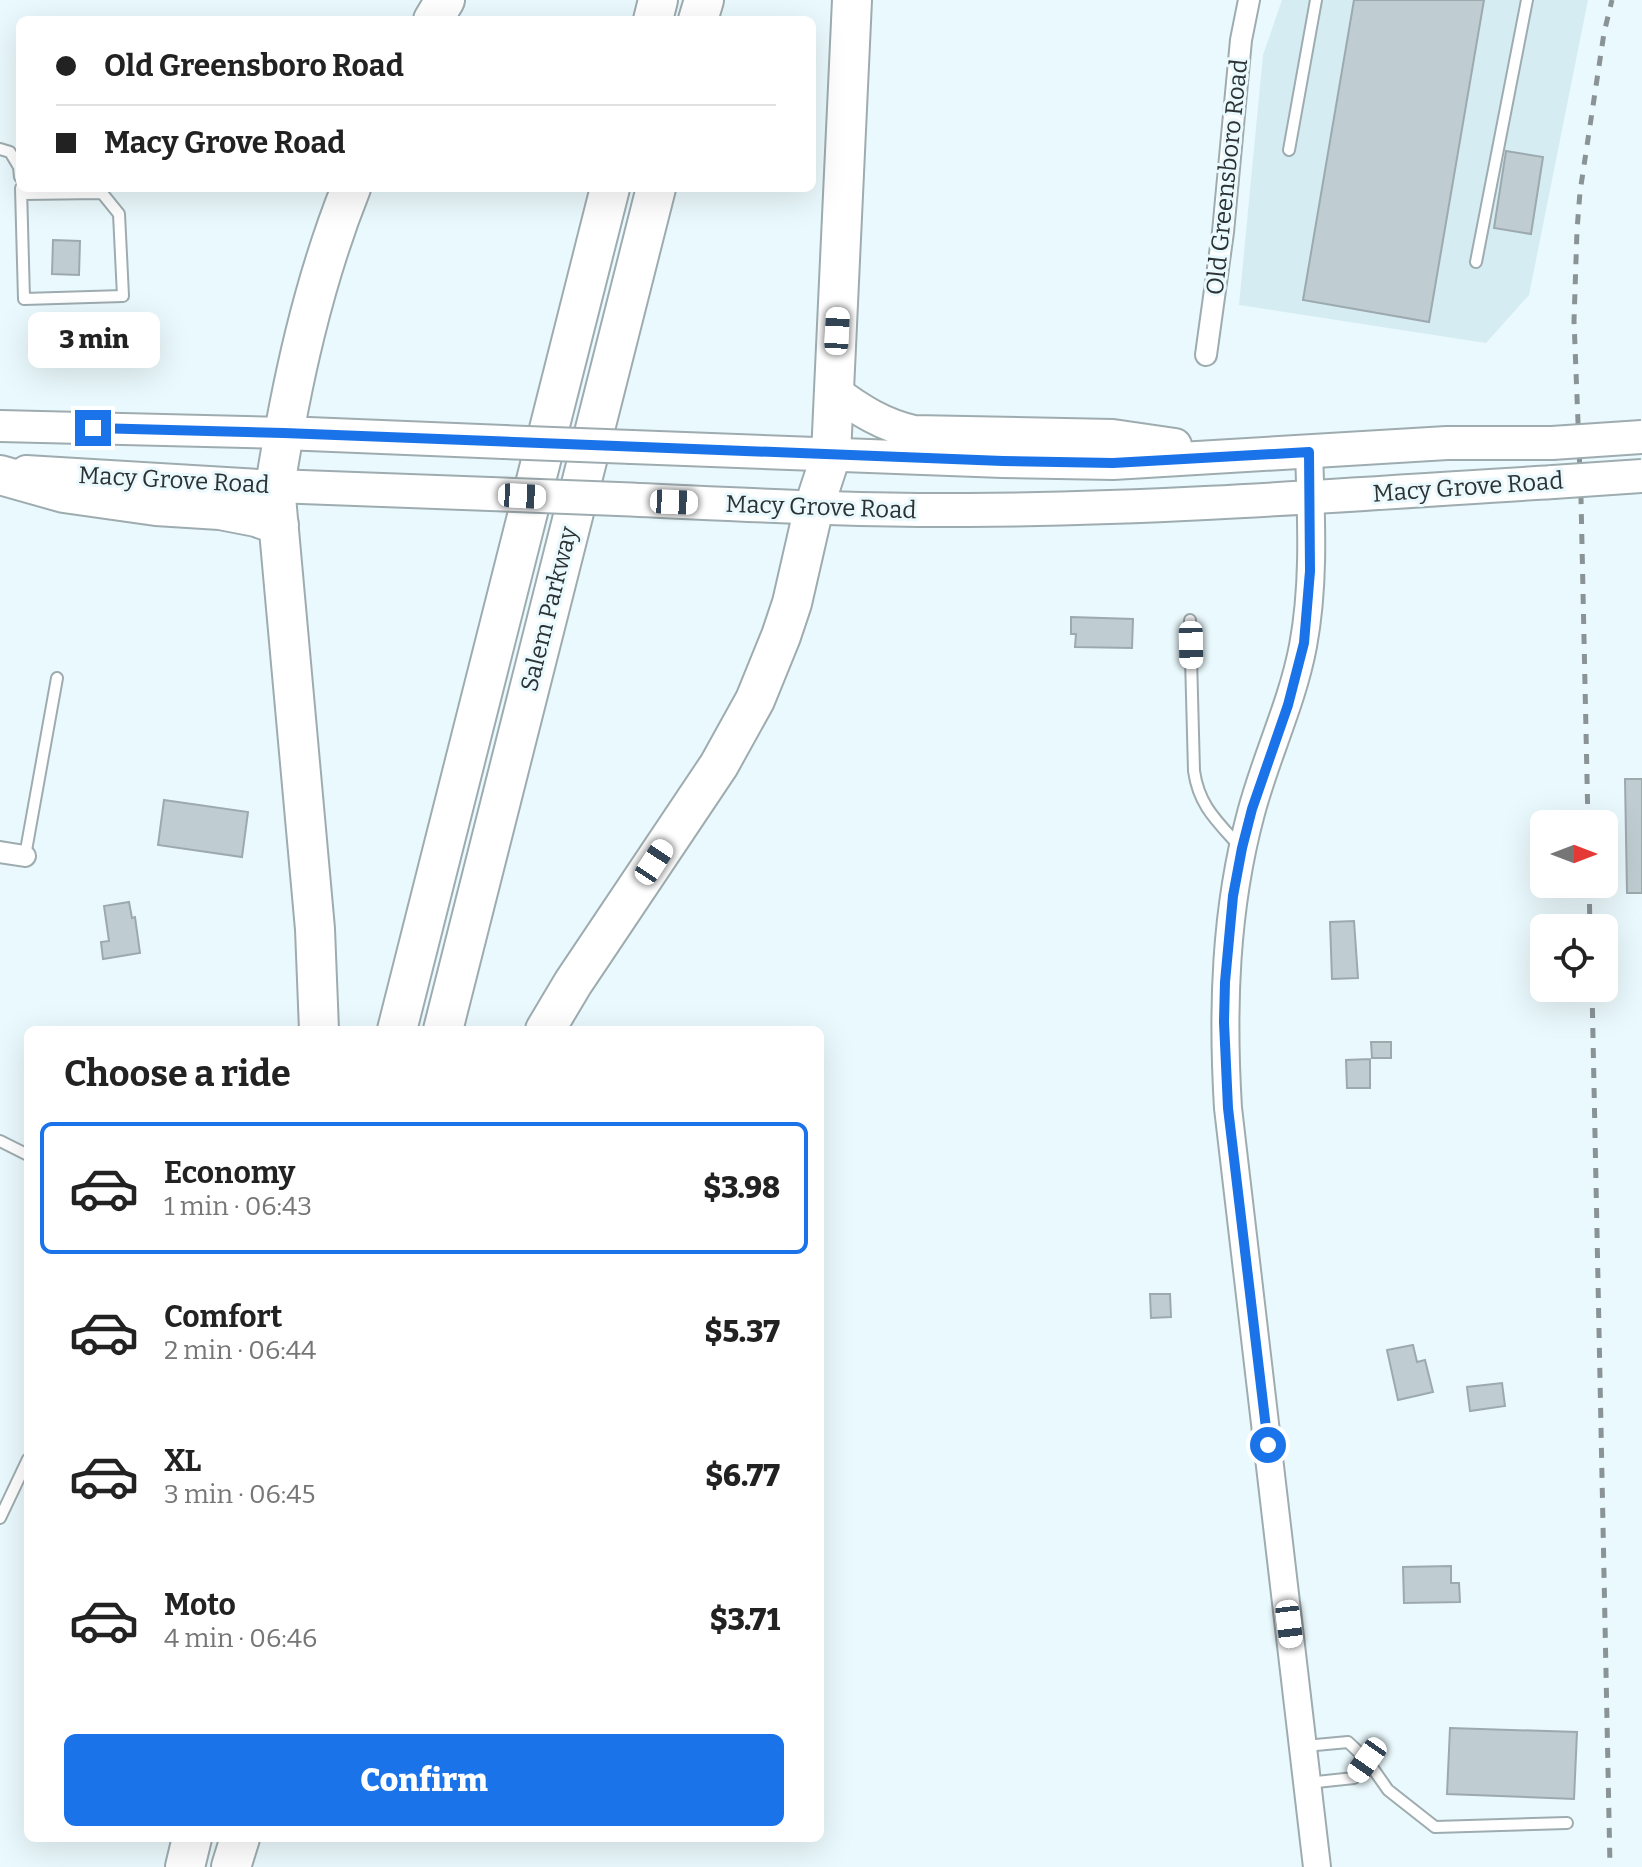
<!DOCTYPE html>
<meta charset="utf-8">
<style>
body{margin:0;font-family:Bitter,serif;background:#f2f2f2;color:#222;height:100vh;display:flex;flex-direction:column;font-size:30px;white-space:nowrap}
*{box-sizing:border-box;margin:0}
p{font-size:26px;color:#767676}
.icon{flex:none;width:44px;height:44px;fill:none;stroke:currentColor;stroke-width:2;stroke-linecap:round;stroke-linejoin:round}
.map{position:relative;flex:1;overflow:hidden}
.details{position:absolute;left:24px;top:1026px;width:800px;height:816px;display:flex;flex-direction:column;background:#fff;border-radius:12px;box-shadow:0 8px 32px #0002}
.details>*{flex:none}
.hud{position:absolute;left:16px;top:16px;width:800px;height:176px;border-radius:12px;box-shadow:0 8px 32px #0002;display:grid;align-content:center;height:176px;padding:0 40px;background:#fff}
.needle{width:52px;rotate:90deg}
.controls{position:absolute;left:1530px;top:810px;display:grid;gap:16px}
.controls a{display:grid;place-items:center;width:88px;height:88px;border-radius:12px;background:#fff;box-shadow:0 8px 32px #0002;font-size:40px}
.end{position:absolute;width:36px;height:36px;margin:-18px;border:10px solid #1a73e8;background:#fff;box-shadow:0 0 0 4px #fff}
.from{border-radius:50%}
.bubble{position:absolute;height:56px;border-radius:12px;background:#fff;box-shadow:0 8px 32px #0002;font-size:26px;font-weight:800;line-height:56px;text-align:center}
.car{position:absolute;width:24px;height:48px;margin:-24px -12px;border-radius:10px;box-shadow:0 0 6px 2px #0007;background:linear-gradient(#fff 24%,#345 0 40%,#fff 0 76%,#345 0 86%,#fff 0)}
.hud b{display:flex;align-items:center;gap:28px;height:76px;font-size:30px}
.hud b+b{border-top:2px solid #e0e0e0}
.hud i{width:20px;height:20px;background:#222}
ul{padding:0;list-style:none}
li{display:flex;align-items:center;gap:24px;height:132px;margin:0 16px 12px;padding:0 24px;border:4px solid transparent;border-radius:12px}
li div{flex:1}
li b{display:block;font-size:30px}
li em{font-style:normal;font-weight:800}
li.on{border-color:#1a73e8}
li>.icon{width:72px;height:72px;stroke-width:1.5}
h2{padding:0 40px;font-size:36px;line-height:96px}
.cta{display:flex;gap:16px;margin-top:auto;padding:16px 40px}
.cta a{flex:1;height:92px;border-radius:12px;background:#1a73e8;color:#fff;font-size:32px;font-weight:800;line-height:92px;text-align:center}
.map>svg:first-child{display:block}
.built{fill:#d5ecf3}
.building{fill:#bfcdd2;stroke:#9caaae;stroke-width:2}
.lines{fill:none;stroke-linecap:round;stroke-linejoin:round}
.service-casing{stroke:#9eacb0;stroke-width:14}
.minor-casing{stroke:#9eacb0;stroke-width:24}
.tertiary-casing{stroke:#9eacb0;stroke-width:30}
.secondary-casing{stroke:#9eacb0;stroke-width:34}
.primary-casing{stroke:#9eacb0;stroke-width:36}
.motorway-casing{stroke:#9eacb0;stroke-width:42}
.service{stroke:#fff;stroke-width:10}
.minor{stroke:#fff;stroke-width:20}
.tertiary{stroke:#fff;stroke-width:26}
.secondary{stroke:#fff;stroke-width:30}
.primary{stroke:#fff;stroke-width:32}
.motorway{stroke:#fff;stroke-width:38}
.rail{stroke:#8a9497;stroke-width:5;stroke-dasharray:10 10;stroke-linecap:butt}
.primary-bridge-casing{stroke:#9eacb0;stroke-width:36;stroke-linecap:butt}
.primary-bridge{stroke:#fff;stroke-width:32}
.route{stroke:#1a73e8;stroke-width:10}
.labels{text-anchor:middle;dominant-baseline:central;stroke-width:6;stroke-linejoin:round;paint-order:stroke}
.street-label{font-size:24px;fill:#2c3233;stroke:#eaf9fd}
</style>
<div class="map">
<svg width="1642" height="1867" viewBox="0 0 1642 1867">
<rect width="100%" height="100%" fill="#eaf9fd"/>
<path class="built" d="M1282 0H1588L1529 295 1486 343 1239 305 1263 55Z"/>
<path class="building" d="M1354 0H1484L1429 322 1303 300Z
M1506 151 1543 157 1531 234 1494 228Z
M53 240 80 241 79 275 52 274Z
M1071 617 1133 619 1132 648 1075 647 1076 634H1071Z
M1625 779H1642V893H1627Z
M164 800 248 812 242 857 158 845Z
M129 902 132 918 135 917 140 953 103 959 101 942 109 941 104 906Z
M1354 921 1358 978 1332 979 1330 922Z
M1371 1042H1391V1058H1372Z
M1370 1059V1088H1347L1346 1060Z
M1150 1294H1170L1171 1317 1151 1318Z
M1413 1345 1417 1362 1425 1360 1433 1392 1398 1400 1387 1350Z
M1502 1383 1505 1406 1470 1411 1467 1387Z
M1451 1566V1583H1459L1460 1602 1404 1603 1403 1567Z
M1450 1728 1577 1732 1574 1799 1447 1794Z"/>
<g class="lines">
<defs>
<path id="service" d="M0 149 10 152 19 167 20 177
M1289 150 1316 0
M21 188 24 299 123 296 119 214 102 193 22 194
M1476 262 1527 0
M1190 620 1194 771C1199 806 1217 821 1240 847
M25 856 57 678
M0 1141 28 1155
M0 1518 28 1459
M1305 1746 1348 1742 1367 1760 1388 1790 1435 1827 1567 1823
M1307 1783 1354 1778 1367 1760"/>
<path id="minor" d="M1206 355 1223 232 1241 40 1249 0
M0 852 25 856"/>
<path id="tertiary" d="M1309 452C1311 516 1315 582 1303 646 1292 704 1266 756 1251 813 1225 910 1222 1008 1228 1108L1317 1867"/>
<path id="secondary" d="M0 426 284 433
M26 471 275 486"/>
<path id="primary" d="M834 391C859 410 883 425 914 432L1113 436 1175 445
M284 433 504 442
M632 447 1003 461 1113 463 1447 443H1552
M275 486 490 494
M618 499C735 504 852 511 968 510 1163 509 1359 494 1553 482"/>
<path id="motorway" d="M433 20 445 0
M653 20 658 0
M698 20 704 0
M0 475 64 493 156 506 220 510 256 517 279 525
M319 1030 315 929 275 486C291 385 313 283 351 188
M397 1030 610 188
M443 1030 656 188
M545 1030 573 983 719 765 755 700 781 636 792 603 814 507 831 455 852 0
M185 1867 192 1838
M231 1867 240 1838"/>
</defs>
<use href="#service" class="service-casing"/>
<use href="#minor" class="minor-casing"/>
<use href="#tertiary" class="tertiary-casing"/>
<use href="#secondary" class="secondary-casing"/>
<use href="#primary" class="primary-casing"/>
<use href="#motorway" class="motorway-casing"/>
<use href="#service" class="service"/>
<use href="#minor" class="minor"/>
<use href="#tertiary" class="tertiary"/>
<use href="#secondary" class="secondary"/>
<use href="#primary" class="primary"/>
<use href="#motorway" class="motorway"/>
<path class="rail" d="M1588 824 1581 498 1574 321 1577 230 1580 192 1604 33 1612 0
M1589 884 1590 928
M1592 988 1610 1867"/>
<defs>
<path id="primary-bridge" d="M504 442 632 447
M1552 443 1642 437
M1553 482 1642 476
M490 494 618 499"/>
</defs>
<use href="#primary-bridge" class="primary-bridge-casing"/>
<use href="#primary-bridge" class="primary-bridge"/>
</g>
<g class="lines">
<path class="route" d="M93 428 284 433 1003 461 1113 463 1309 452 1310 571 1304 643 1288 705 1252 809 1242 848 1233 896 1225 982 1224 1022 1228 1108 1268 1445"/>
</g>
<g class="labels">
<g class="street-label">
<text transform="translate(1227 177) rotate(-84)">Old Greensboro Road</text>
<text transform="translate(174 480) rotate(3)">Macy Grove Road</text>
<text transform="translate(1468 487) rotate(-4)">Macy Grove Road</text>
<text transform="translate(821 507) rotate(2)">Macy Grove Road</text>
<text transform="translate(549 609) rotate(-76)">Salem Parkway</text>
</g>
</g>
</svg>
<div class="controls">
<a><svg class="needle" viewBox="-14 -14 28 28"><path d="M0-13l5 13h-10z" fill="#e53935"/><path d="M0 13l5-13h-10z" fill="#767676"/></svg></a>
<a><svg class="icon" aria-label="locate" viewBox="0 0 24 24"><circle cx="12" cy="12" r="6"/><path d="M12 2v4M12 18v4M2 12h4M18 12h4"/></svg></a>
</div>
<i class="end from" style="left:1268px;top:1445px"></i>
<i class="end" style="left:93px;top:428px"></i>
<div class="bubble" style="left:28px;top:312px;width:132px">3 min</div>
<i class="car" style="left:837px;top:331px;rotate:3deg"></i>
<i class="car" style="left:522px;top:496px;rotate:93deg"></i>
<i class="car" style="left:674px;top:502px;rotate:92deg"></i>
<i class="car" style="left:1191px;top:645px;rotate:179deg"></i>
<i class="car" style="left:654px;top:862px;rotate:33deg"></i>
<i class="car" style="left:1289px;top:1624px;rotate:173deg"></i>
<i class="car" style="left:1367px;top:1760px;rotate:215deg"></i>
<div class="hud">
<b><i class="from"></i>Old Greensboro Road</b>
<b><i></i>Macy Grove Road</b>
</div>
<section class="details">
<h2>Choose a ride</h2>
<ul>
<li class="on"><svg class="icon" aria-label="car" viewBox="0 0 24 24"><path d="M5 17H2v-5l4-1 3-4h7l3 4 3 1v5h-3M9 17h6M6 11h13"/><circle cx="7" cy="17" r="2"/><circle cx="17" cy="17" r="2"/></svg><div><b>Economy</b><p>1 min · 06:43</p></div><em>$3.98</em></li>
<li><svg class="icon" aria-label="car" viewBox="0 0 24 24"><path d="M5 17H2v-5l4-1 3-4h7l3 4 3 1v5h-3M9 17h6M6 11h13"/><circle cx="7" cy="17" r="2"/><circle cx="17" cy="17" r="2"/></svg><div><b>Comfort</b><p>2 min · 06:44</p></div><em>$5.37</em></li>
<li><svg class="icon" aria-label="car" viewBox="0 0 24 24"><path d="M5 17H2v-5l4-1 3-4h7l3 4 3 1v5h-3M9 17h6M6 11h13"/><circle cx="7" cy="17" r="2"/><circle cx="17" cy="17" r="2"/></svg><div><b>XL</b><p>3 min · 06:45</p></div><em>$6.77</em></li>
<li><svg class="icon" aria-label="car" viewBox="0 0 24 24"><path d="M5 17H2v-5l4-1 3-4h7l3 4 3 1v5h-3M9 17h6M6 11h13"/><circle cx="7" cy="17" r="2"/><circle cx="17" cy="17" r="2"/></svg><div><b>Moto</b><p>4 min · 06:46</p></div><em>$3.71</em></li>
</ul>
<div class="cta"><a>Confirm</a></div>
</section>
</div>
